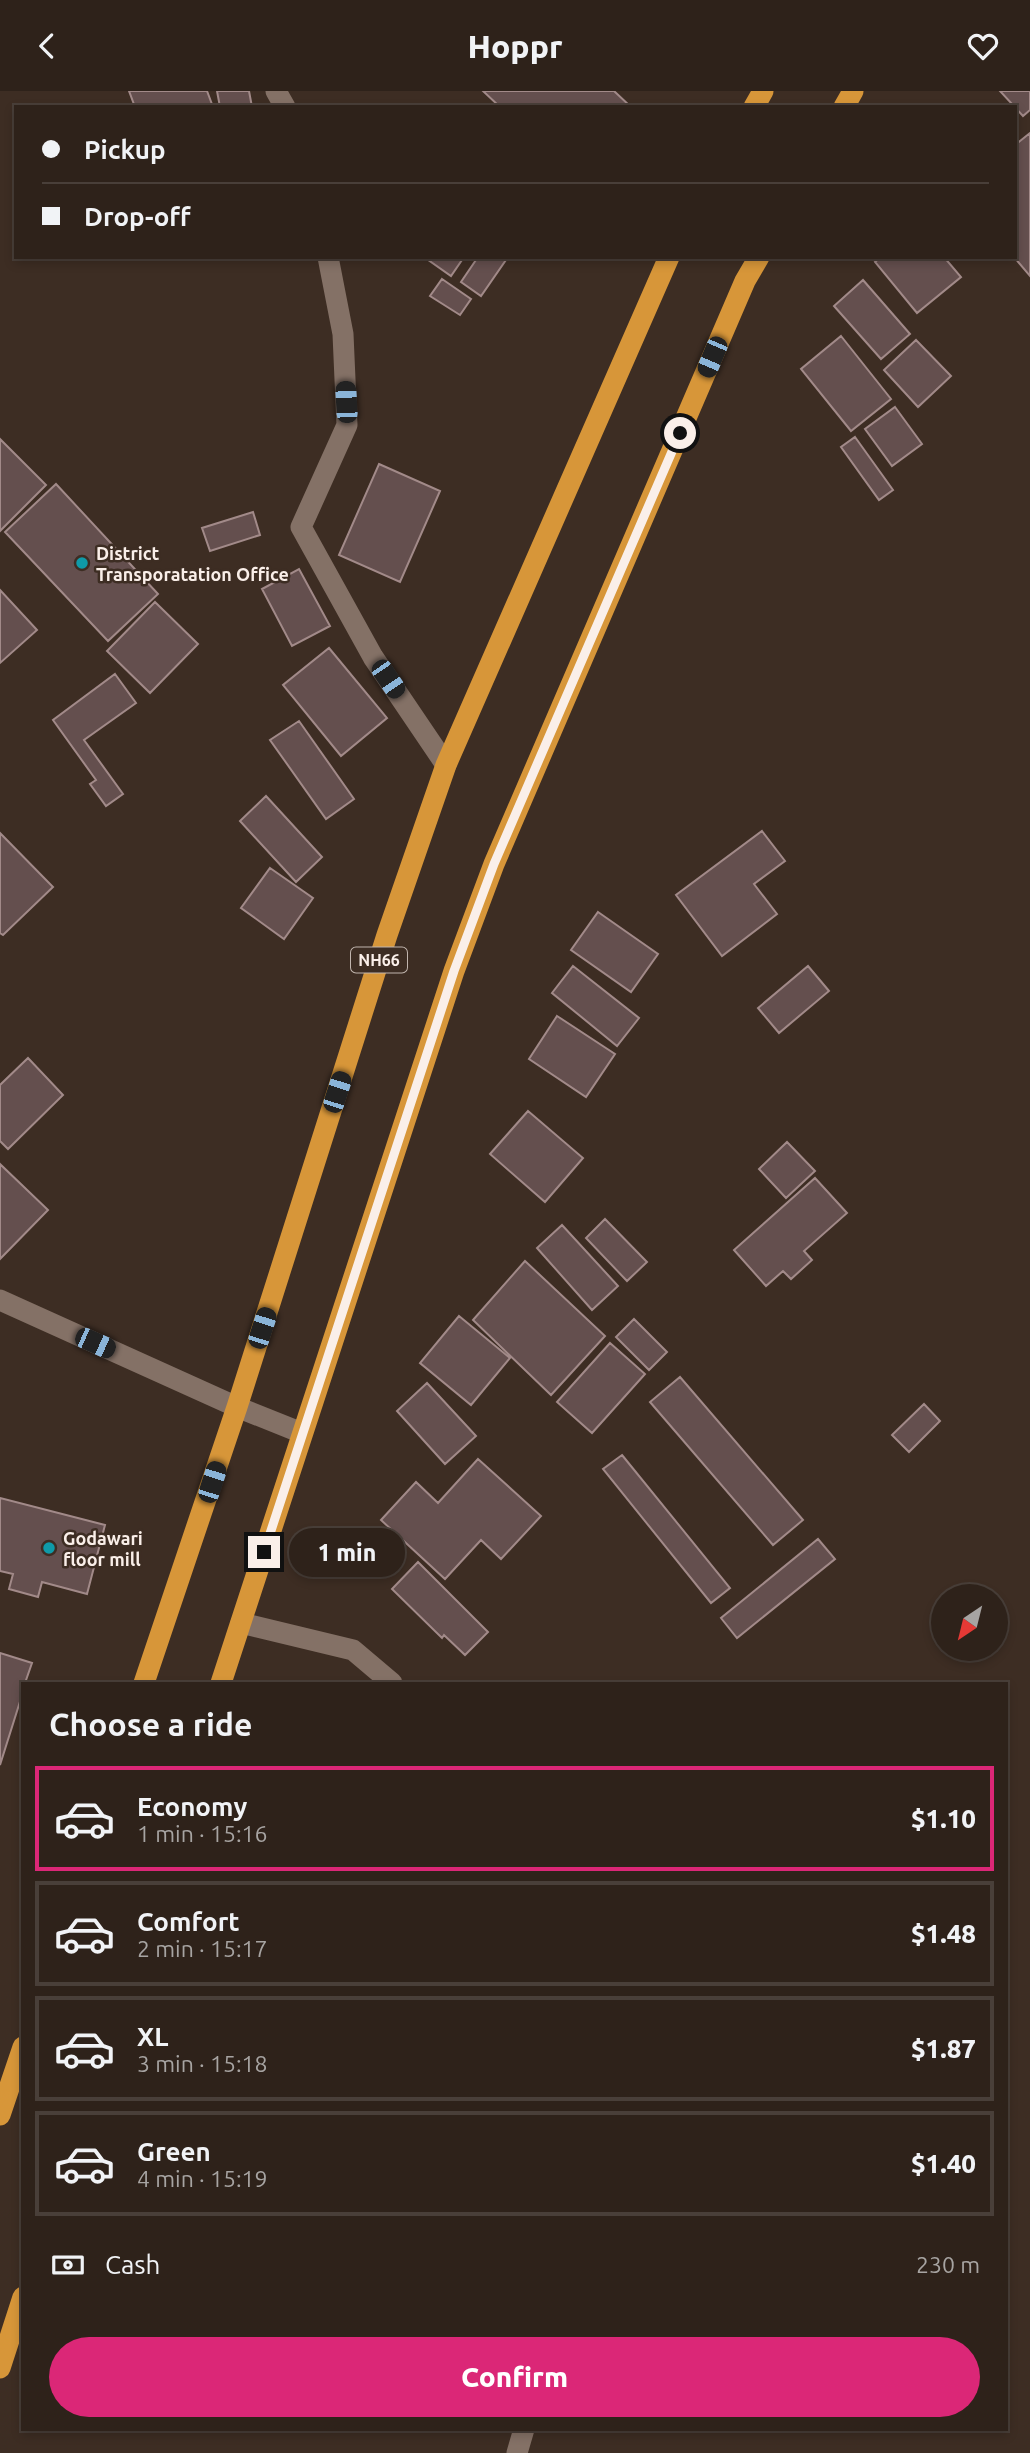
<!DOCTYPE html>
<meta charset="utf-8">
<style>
body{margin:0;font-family:Ubuntu,sans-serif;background:#3a2f27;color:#f1f3f6;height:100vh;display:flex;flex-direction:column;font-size:26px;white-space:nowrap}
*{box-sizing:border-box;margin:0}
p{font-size:23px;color:#a7a4a2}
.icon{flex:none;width:38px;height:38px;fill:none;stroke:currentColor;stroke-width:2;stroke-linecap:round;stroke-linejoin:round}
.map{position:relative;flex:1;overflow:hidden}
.sheet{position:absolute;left:21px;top:1591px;width:987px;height:749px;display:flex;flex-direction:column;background:#2e221a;border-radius:0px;box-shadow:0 4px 10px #0003,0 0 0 2px #493f39}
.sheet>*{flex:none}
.banner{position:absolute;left:14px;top:14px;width:1003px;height:154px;border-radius:0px;box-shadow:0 4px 10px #0003,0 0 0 2px #493f39;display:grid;align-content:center;height:154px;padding:0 28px;background:#2e221a}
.needle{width:46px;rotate:215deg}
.buttons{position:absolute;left:931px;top:1493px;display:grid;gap:14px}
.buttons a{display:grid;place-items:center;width:77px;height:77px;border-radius:50%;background:#2e221a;box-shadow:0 4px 10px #0003,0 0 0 2px #493f39;font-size:35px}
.end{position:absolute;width:32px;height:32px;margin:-16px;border:9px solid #faefe9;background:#111;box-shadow:0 0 0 4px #111}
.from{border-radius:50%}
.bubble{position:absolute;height:49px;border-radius:24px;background:#2e221a;box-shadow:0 4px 10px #0003,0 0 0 2px #493f39;font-size:23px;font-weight:800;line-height:49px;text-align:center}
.car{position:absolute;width:21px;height:42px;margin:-21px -10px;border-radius:9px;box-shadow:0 0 5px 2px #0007;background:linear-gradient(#222 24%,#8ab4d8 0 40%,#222 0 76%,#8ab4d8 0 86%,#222 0)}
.banner b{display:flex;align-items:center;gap:24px;height:66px;font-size:26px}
.banner b+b{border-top:2px solid #493f39}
.banner i{width:18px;height:18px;background:#f1f3f6}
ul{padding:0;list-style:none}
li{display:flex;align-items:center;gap:21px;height:105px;margin:0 14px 10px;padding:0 14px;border:4px solid #493f39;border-radius:0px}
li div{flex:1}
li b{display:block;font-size:26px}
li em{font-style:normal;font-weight:800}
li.active{border-color:#db2777}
li>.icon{width:63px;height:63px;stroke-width:1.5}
h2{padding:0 28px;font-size:32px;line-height:84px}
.pay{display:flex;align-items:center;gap:18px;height:77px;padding:0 28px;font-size:26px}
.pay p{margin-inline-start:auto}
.button{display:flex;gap:14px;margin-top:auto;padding:14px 28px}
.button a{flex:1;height:80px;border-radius:42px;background:#db2777;color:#fff;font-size:28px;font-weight:800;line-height:80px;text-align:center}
header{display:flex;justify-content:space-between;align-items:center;height:91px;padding:0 28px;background:#2e221a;font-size:32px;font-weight:800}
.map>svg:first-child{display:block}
.building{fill:#644f4e;stroke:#a28a89;stroke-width:2}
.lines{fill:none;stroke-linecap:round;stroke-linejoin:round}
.minor{stroke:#847166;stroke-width:21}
.highway{stroke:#d79639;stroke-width:21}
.route{stroke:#faefe9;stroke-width:9}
.culture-dot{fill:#0f9aa8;stroke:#3d2d23;stroke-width:2.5}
.labels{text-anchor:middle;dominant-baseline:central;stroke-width:5;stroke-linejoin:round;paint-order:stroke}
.shield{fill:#3d2d23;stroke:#c1b5ae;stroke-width:2}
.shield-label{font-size:16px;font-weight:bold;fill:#faefe9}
.poi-label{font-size:18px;font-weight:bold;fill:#faefe9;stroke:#3d2d23;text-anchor:start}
</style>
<header><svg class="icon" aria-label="back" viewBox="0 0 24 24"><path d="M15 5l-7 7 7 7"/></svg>Hoppr<svg class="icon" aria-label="heart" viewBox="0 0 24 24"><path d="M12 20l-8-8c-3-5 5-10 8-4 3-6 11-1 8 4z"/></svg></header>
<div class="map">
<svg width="1030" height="2362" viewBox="0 0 1030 2362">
<rect width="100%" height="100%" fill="#3d2d23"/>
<path class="building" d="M129 0H207L213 16H135Z
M217 0H249L252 16H220Z
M483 0H614L631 16H500Z
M1000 0H1030V19L1023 25Z
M1030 42V185L1014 166 1015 54Z
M424 166H464L451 185Z
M478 166H508L481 205 461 191Z
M881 166H944L961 186 917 222 875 171Z
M442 188 471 208 460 224 430 205Z
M863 189 910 243 881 268 834 215Z
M841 245 891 308 851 340 801 278Z
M916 249 951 285 918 316 884 279Z
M895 316 922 353 892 375 865 338Z
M855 346 893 399 879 409 841 356Z
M0 348 46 394 0 440Z
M379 373 440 400 400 491 339 464Z
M56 393 158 503 108 550 5 441Z
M253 421 260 444 210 460 202 437Z
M299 478 330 535 292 555 262 498Z
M0 499 37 539 0 572Z
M155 511 198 553 150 602 107 560Z
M329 557 387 627 341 665 283 594Z
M115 583 136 612 84 649 123 703 106 715 90 693 96 689 53 629Z
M299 630 354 708 326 728 270 649Z
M266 705 322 766 296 791 240 730Z
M762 740 785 770 754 793 777 823 722 865 676 804Z
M0 742 53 796 3 844 0 842Z
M270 777 313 807 284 848 241 817Z
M598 821 658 863 631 901 571 859Z
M573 875 639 927 617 955 552 902Z
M808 875 829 900 779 942 758 917Z
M557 925 615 963 586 1006 529 968Z
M28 967 63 1004 8 1058 0 1050V994Z
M528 1020 583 1067 545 1111 490 1063Z
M787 1051 815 1080 786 1107 759 1078Z
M0 1073 48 1119 0 1168Z
M815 1087 847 1122 804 1160 812 1169 791 1188 783 1180 766 1195 734 1159Z
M605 1128 647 1171 627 1190 586 1147Z
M562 1134 618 1195 592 1219 537 1157Z
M525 1170 605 1245 551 1304 473 1229Z
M459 1225 510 1267 471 1314 420 1272Z
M634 1228 667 1261 649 1279 616 1246Z
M610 1252 645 1283 592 1342 557 1311Z
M680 1286 803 1429 773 1454 650 1311Z
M427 1292 476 1345 445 1373 397 1320Z
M924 1313 940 1330 909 1361 892 1344Z
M622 1364 730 1497 711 1512 603 1378Z
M478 1368 541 1425 501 1468 481 1449 445 1488 381 1429 416 1391 438 1412Z
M0 1407 105 1434 87 1503 42 1491 38 1506 9 1498 13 1483 0 1480Z
M818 1448 835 1468 737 1547 721 1527Z
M418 1471 488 1541 465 1564 444 1544 442 1547 392 1498Z
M0 1562 32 1572 25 1592H23V1601L0 1674Z"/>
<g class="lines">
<path class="minor" d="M276 0 285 16
M328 166 343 243 347 334 301 436 373 566 446 674
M0 1209 237 1316 302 1342
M241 1532 353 1559 392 1592
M517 2362 524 2338"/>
<path class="highway" d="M754 16 763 0
M844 16 853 0
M144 1592 237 1316 387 844 446 674 669 166
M221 1592 454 880 494 773 745 190 759 166
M0 2024 23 1956
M0 2277 23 2206"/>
</g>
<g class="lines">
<path class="route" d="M264 1461 454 880 494 773 680 342"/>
</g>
<g class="culture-dot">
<circle cx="82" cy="472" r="7"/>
<circle cx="49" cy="1457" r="7"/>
</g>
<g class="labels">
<rect class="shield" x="351" y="856.5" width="56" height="25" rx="5"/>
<g class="shield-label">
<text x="379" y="869">NH66</text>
</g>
<g class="poi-label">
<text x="96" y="462">District<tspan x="96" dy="21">Transporatation Office</tspan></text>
<text x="63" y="1447">Godawari<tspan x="63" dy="21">floor mill</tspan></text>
</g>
</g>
</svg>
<div class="buttons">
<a><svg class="needle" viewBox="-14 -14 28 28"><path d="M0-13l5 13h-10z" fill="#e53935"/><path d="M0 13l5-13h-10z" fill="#a7a4a2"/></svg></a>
</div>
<i class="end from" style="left:680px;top:342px"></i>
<i class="end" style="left:264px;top:1461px"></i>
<div class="bubble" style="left:289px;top:1437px;width:116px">1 min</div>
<i class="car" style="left:712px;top:266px;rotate:203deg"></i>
<i class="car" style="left:346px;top:311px;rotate:357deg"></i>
<i class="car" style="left:388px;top:588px;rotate:146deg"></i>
<i class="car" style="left:337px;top:1001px;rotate:18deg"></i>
<i class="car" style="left:262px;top:1237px;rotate:18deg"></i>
<i class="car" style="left:95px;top:1252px;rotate:114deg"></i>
<i class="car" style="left:212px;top:1391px;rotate:18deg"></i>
<div class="banner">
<b><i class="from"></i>Pickup</b>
<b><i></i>Drop-off</b>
</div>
<section class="sheet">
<h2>Choose a ride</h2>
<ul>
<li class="active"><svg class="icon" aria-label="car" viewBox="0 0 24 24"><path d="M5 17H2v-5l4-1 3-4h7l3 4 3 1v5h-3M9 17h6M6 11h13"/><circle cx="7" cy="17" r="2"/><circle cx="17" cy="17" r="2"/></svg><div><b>Economy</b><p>1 min · 15:16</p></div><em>$1.10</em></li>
<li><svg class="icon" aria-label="car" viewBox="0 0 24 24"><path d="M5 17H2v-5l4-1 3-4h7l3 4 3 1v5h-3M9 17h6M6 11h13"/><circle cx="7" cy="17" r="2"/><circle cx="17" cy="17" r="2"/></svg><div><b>Comfort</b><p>2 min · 15:17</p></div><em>$1.48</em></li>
<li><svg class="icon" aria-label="car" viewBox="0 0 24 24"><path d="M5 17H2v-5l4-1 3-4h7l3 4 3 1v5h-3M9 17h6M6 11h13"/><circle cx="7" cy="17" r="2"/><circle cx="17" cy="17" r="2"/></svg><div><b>XL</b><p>3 min · 15:18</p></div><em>$1.87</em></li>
<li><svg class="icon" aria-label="car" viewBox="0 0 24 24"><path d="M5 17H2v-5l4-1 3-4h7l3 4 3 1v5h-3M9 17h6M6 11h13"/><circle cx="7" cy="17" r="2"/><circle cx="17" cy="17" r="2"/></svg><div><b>Green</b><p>4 min · 15:19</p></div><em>$1.40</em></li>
</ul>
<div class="pay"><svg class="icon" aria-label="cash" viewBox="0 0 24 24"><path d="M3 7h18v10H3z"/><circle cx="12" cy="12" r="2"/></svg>Cash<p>230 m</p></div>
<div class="button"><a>Confirm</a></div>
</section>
</div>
